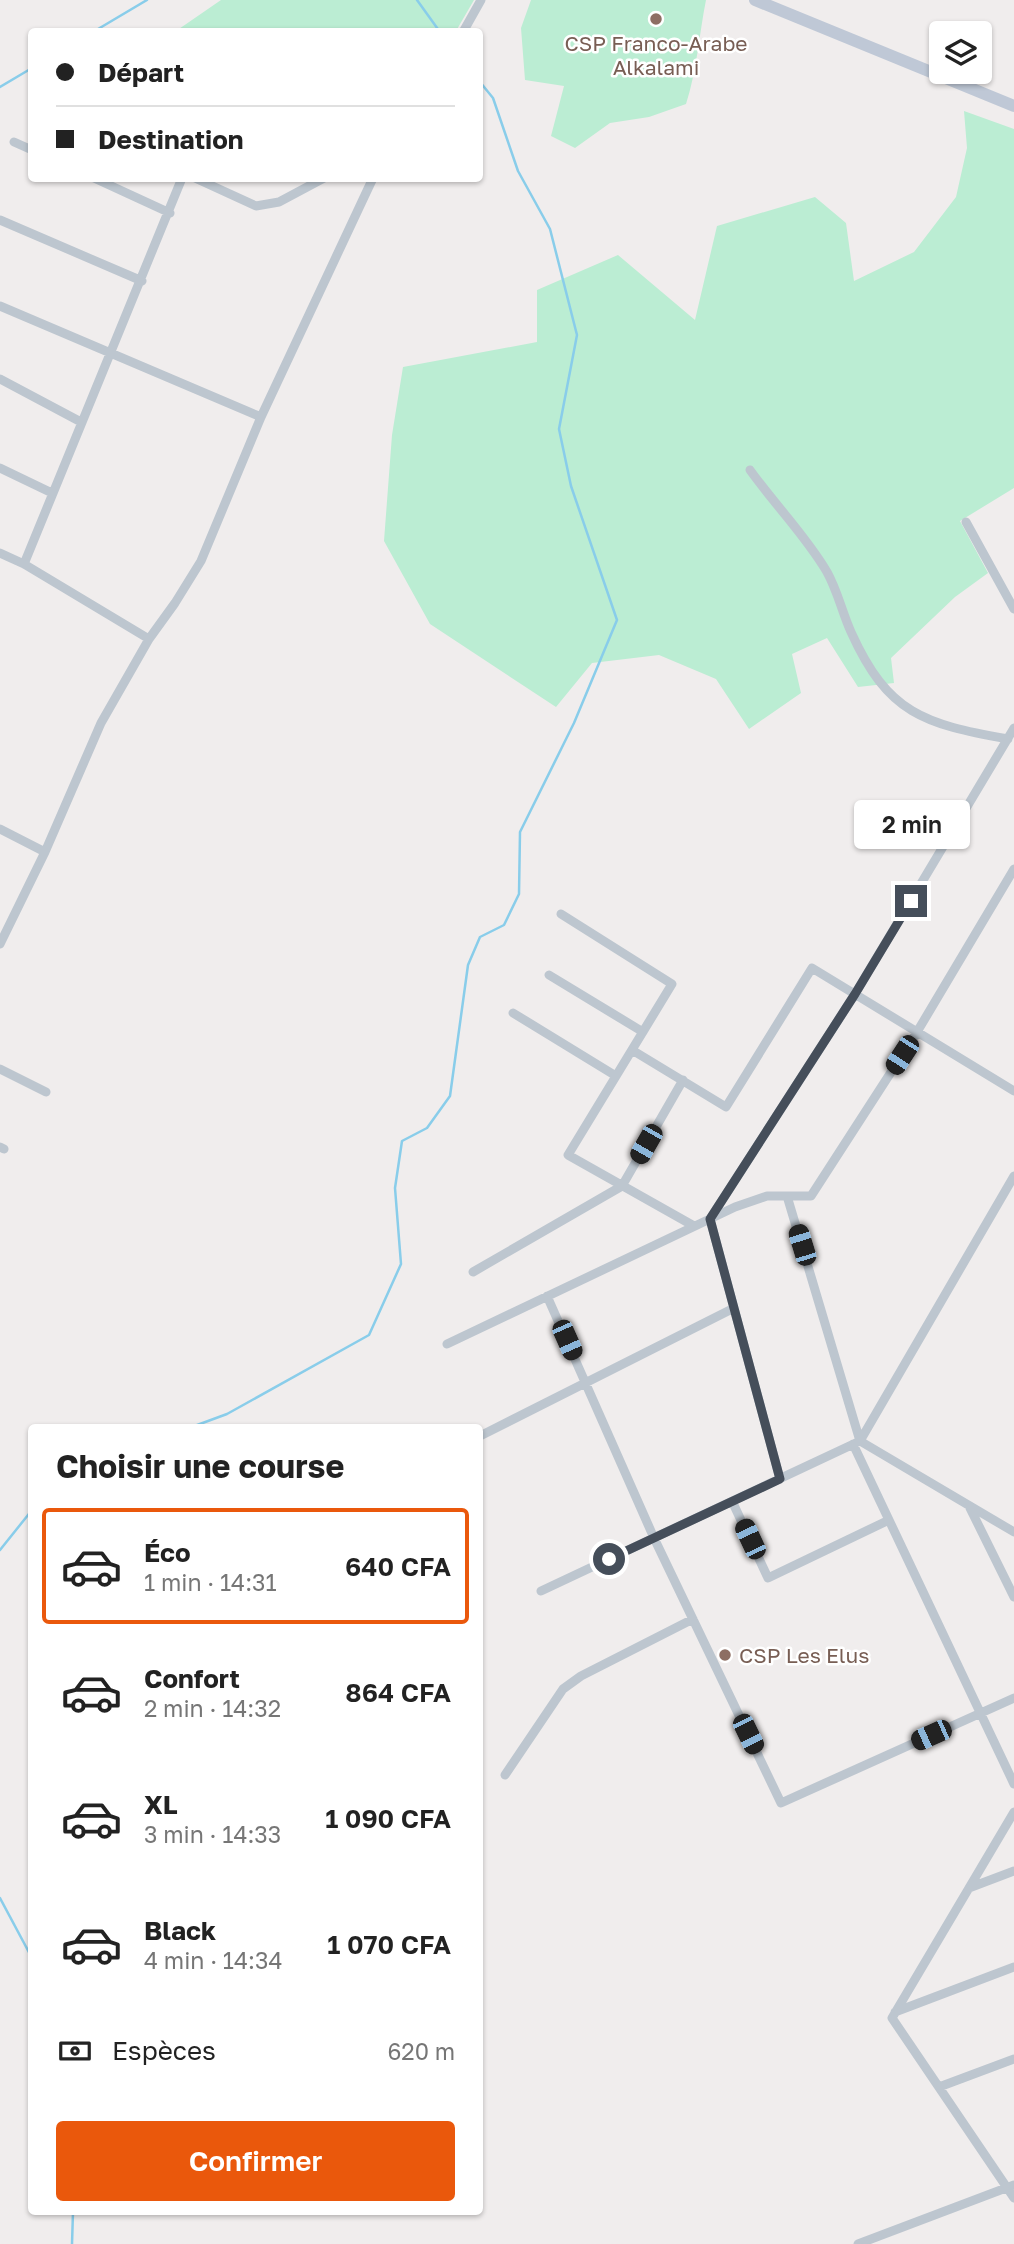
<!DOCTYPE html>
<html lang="fr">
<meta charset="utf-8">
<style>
body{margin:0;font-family:"Golos Text",sans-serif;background:#f6f6f6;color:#222;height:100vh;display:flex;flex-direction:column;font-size:26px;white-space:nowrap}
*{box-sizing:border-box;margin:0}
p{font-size:23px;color:#767676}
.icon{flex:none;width:38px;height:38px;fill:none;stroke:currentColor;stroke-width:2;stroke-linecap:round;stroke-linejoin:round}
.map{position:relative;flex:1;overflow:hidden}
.sheet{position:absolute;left:28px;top:1424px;width:455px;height:791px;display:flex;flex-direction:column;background:#fff;border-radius:7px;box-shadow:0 2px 5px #0004}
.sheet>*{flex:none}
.banner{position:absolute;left:28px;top:28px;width:455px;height:154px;border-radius:7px;box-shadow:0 2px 5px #0004;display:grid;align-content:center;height:154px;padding:0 28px;background:#fff}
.buttons{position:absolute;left:929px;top:21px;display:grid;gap:14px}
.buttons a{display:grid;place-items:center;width:63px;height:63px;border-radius:7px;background:#fff;box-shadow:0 2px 5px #0004;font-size:35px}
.end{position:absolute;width:32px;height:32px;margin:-16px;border:9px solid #454e5a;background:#fff;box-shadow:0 0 0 4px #fff}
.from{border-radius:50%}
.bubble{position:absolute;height:49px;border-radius:7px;background:#fff;box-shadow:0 2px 5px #0004;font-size:23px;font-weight:600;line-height:49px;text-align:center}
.car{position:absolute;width:21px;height:42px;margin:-21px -10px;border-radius:9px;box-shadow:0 0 5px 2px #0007;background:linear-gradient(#222 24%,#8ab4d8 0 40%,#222 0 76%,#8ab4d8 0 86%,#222 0)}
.banner b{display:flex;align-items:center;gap:24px;height:66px;font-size:26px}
.banner b+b{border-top:2px solid #e0e0e0}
.banner i{width:18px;height:18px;background:#222}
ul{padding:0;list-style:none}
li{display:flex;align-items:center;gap:21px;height:116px;margin:0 14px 10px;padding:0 14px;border:4px solid transparent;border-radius:7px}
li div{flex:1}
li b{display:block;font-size:26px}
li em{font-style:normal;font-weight:600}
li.on{border-color:#ea580c}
li>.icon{width:63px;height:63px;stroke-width:1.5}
h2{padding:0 28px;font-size:32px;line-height:84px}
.pay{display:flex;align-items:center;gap:18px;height:77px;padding:0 28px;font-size:26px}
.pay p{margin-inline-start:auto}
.action{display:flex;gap:14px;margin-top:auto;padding:14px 28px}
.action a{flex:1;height:80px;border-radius:7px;background:#ea580c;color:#fff;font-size:28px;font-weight:600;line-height:80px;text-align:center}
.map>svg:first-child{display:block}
.green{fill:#bbedd3}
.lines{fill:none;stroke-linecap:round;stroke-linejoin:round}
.stream{stroke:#89cdea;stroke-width:2.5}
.minor{stroke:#bdc6cf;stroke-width:9}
.secondary{stroke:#bfc8d6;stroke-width:12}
.route{stroke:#454e5a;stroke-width:9}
.education-dot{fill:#8d6e63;stroke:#fff;stroke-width:2.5}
.labels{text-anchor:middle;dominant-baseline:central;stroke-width:5;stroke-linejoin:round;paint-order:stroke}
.education-label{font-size:21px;fill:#785e54;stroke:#fff}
</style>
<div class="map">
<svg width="1014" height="2244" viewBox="0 0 1014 2244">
<rect width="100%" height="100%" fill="#f0eded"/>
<path class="green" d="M221 0H474L456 31H176Z
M531 0H706C699 35 697 70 686 104L649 117 610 123 575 148 551 136 564 86 525 80 521 28Z
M964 111 1014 129V488L960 521 988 573 955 597 891 658 894 683 858 687 827 638 792 654 801 693 749 729 716 679 659 655 592 663 556 707 430 624 384 541 392 435 403 367 537 342V290L618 255 695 320 717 226 815 197 846 223 854 281 914 252 956 197 967 148Z"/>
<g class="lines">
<path class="stream" d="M417 0 440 32
M93 32 147 0
M0 87 32 68
M189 1428 227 1414 369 1335 401 1264 395 1188 402 1141 427 1128 450 1096 468 965 480 937 504 925 519 894 520 832 574 723 617 620 571 486 559 429 577 335 550 229 518 171 493 98 480 82
M0 1550 32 1510
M0 1898 32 1958
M72 2244 73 2212"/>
<path class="minor" d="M463 32 481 0
M14 142 32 150
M94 178 170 213
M195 178 256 206 279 202 324 178
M0 220 142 281
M0 306 261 417
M0 379 81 422
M0 468 52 493
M750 470C775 505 806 536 827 572 838 592 842 612 851 632 888 714 924 724 1008 739
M966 522 1014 609
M0 553 24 564 149 639
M24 564 182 178
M0 829 45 852
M561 914 672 984 568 1155 694 1226
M0 944 45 852 101 723 149 639 175 603 201 561 261 417 373 178
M549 975 643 1032
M513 1013 616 1076
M632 1050 726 1107 812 968 1014 1091
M0 1069 46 1092
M0 1147 4 1149
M787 1196 860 1441 1014 1532
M473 1272 622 1186 683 1080
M547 1296 654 1538 781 1803 1014 1698
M447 1344 735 1207 767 1196H811L917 1032 1014 869
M480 1436 734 1308
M853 1444 1014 1784
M780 1479 710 1219 855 994 1014 728
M732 1501 768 1578 889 1520
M970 1508 1014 1597
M541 1591 860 1441 1014 1176
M505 1775 563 1689 581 1676 693 1619
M1014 1812 892 2018 1014 2198
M969 1888 1014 1871
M895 2012 1014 1967
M939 2087 1014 2059
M858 2244 1014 2185"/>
<path class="secondary" d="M755 0 1014 106"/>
</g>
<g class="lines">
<path class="route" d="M609 1559 780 1479 710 1219 855 994 911 901"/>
</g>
<g class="education-dot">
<circle cx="656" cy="19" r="7"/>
<circle cx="725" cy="1655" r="7"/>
</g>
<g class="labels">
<g class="education-label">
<text x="656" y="43">CSP Franco-Arabe<tspan x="656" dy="24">Alkalami</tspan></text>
<text x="739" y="1655" text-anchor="start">CSP Les Elus</text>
</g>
</g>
</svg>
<div class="buttons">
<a><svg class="icon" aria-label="layers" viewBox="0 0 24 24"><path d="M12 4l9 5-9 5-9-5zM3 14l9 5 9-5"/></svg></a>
</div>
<i class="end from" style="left:609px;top:1559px"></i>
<i class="end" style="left:911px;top:901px"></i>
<div class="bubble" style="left:854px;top:800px;width:116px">2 min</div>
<i class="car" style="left:902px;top:1055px;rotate:213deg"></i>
<i class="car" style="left:646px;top:1144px;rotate:210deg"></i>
<i class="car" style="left:802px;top:1245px;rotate:343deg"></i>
<i class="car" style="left:567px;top:1340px;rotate:156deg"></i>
<i class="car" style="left:750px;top:1539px;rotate:335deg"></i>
<i class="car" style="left:748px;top:1734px;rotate:154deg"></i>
<i class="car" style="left:931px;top:1735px;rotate:246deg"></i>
<div class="banner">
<b><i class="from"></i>Départ</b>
<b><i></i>Destination</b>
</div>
<section class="sheet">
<h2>Choisir une course</h2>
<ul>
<li class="on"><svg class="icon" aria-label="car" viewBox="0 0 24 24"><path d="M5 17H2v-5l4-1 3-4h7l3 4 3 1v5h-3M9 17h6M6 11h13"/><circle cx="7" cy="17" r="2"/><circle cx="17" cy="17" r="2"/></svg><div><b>Éco</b><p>1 min · 14:31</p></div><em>640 CFA</em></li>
<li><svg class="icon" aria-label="car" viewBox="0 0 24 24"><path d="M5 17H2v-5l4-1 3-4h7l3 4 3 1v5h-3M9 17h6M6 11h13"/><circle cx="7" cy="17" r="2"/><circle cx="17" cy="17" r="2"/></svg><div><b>Confort</b><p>2 min · 14:32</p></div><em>864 CFA</em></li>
<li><svg class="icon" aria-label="car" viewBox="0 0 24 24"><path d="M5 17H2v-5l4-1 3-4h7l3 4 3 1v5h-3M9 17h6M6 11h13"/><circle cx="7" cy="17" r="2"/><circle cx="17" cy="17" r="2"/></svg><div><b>XL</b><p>3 min · 14:33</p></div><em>1 090 CFA</em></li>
<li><svg class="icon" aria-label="car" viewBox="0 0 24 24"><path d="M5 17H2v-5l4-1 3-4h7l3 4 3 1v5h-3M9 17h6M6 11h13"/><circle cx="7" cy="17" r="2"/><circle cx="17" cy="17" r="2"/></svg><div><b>Black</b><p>4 min · 14:34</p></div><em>1 070 CFA</em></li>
</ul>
<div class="pay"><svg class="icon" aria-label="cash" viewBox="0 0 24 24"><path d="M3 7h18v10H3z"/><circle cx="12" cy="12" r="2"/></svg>Espèces<p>620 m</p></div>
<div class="action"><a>Confirmer</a></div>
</section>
</div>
